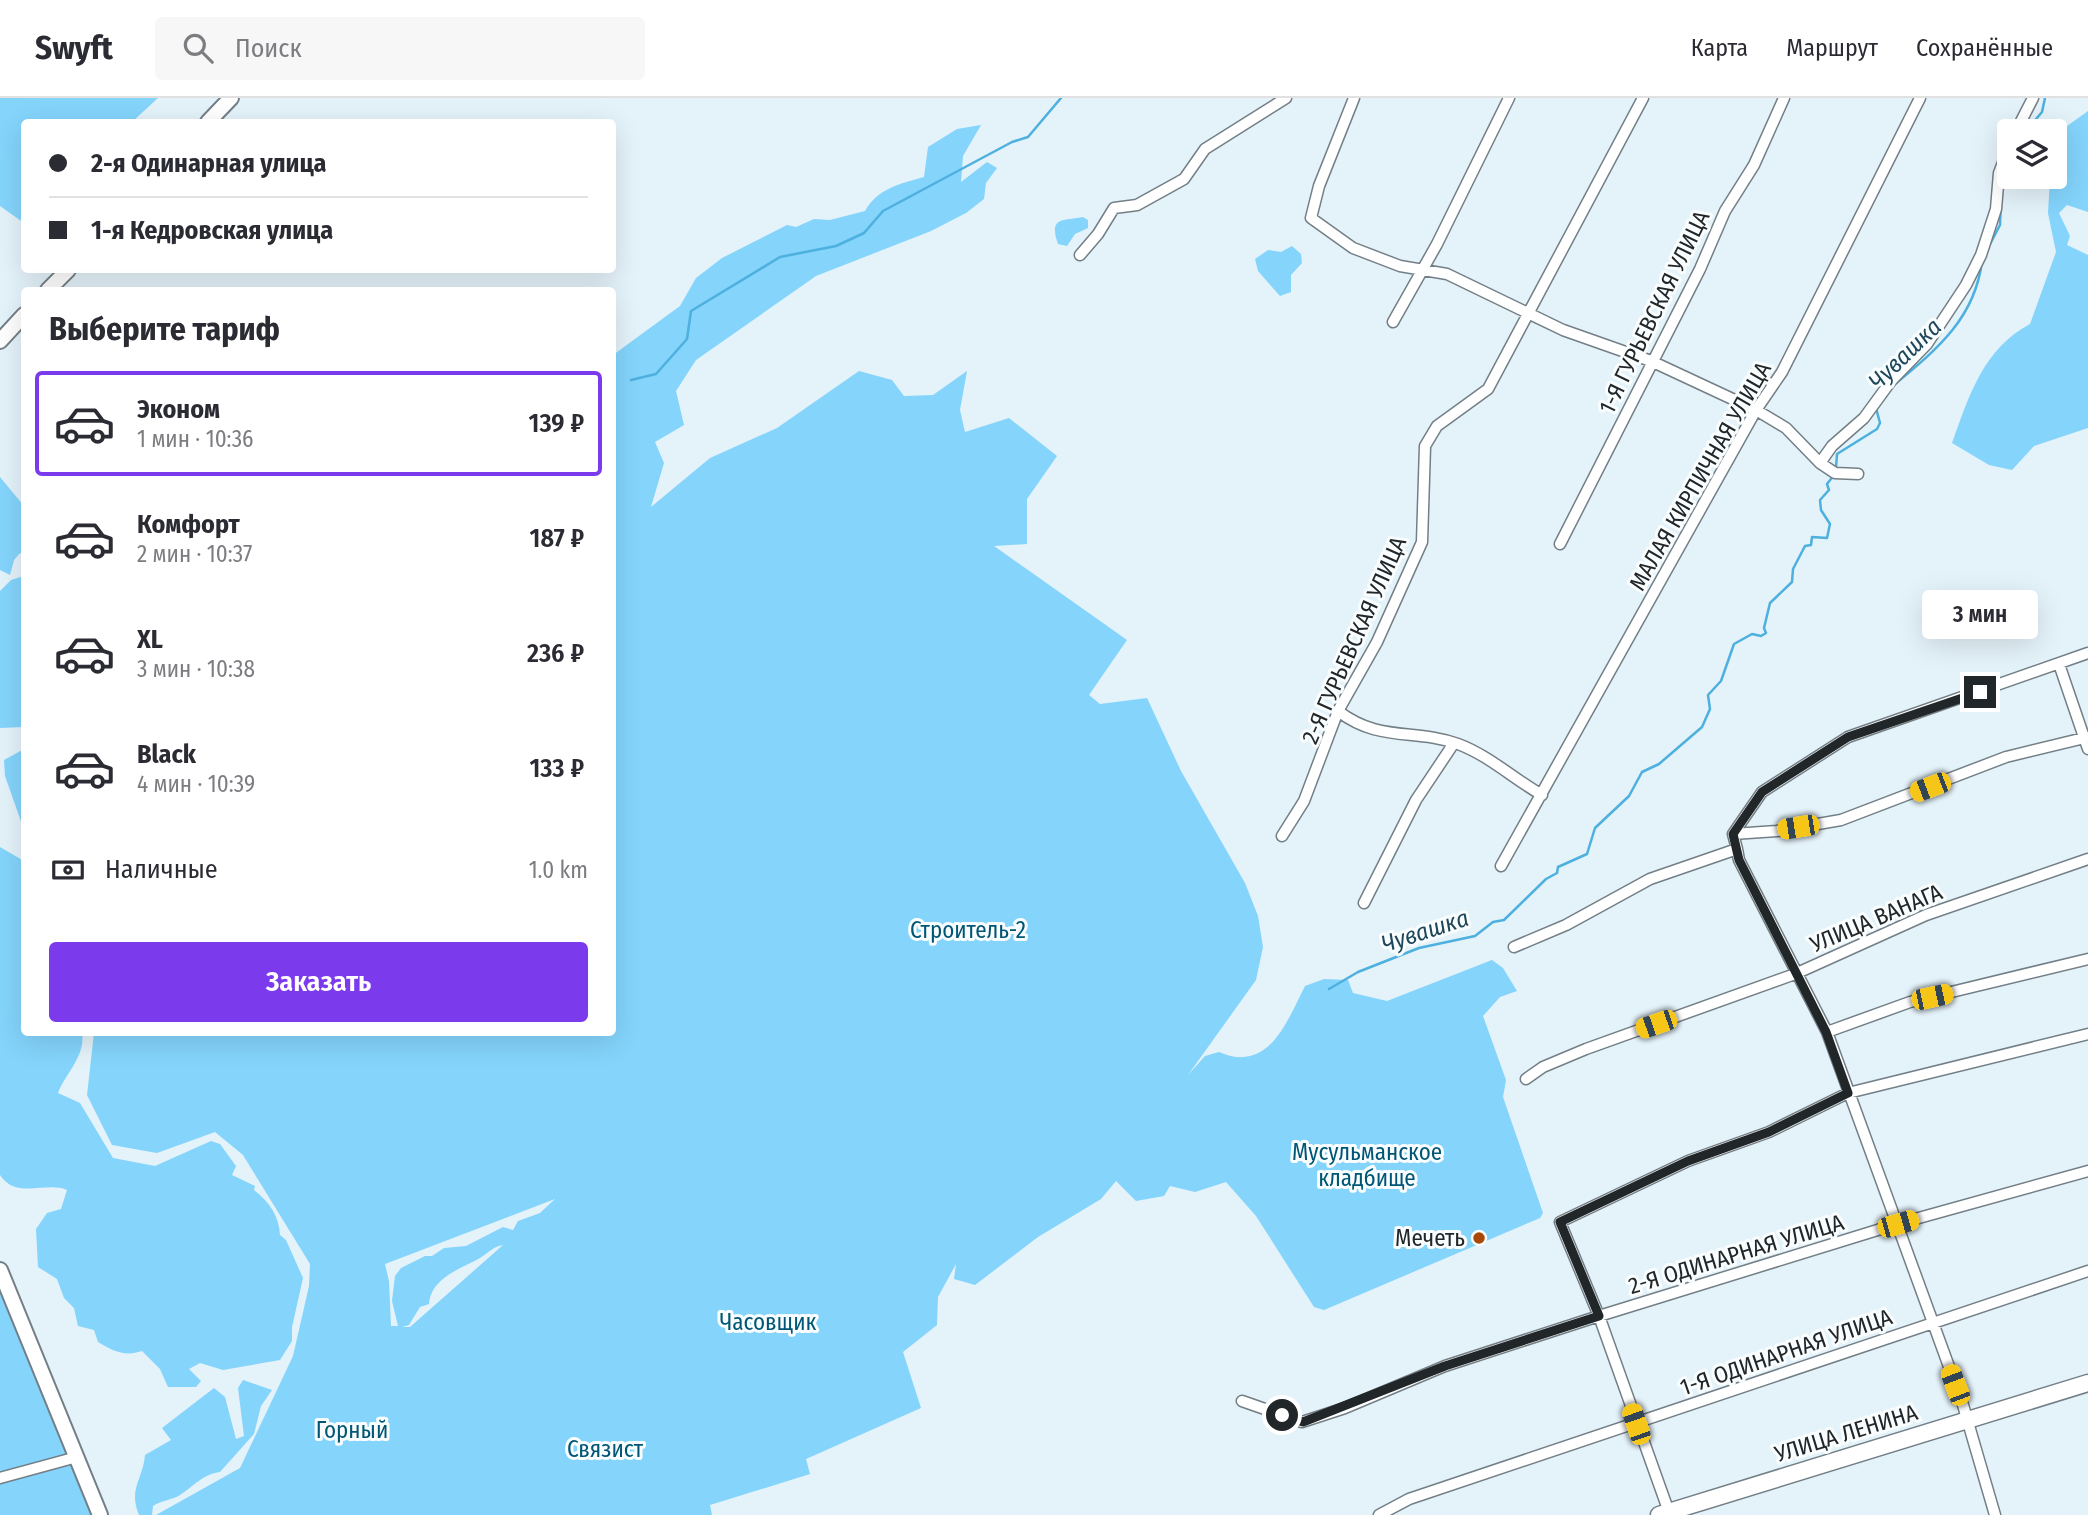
<!DOCTYPE html>
<html lang="ru">
<meta charset="utf-8">
<style>
body{margin:0;font-family:"Fira Sans Condensed",sans-serif;background:#f7f7f7;color:#2b2b33;height:100vh;display:flex;flex-direction:column;font-size:26px;white-space:nowrap}
*{box-sizing:border-box;margin:0}
p{font-size:23px;color:#7c7c81}
.icon{flex:none;width:38px;height:38px;fill:none;stroke:currentColor;stroke-width:2;stroke-linecap:round;stroke-linejoin:round}
.map{position:relative;flex:1;overflow:hidden}
.details{position:absolute;left:21px;top:189px;width:595px;height:749px;display:flex;flex-direction:column;background:#fff;border-radius:7px;box-shadow:0 7px 28px #0002}
.details>*{flex:none}
.hud{position:absolute;left:21px;top:21px;width:595px;height:154px;border-radius:7px;box-shadow:0 7px 28px #0002;display:grid;align-content:center;height:154px;padding:0 28px;background:#fff}
.tools{position:absolute;left:1997px;top:21px;display:grid;gap:14px}
.tools a{display:grid;place-items:center;width:70px;height:70px;border-radius:7px;background:#fff;box-shadow:0 7px 28px #0002;font-size:35px}
.end{position:absolute;width:32px;height:32px;margin:-16px;border:9px solid #212629;background:#fff;box-shadow:0 0 0 4px #fff}
.from{border-radius:50%}
.bubble{position:absolute;height:49px;border-radius:7px;background:#fff;box-shadow:0 7px 28px #0002;font-size:23px;font-weight:600;line-height:49px;text-align:center}
.car{position:absolute;width:21px;height:42px;margin:-21px -10px;border-radius:9px;box-shadow:0 0 5px 2px #0007;background:linear-gradient(#f5c518 24%,#345 0 40%,#f5c518 0 76%,#345 0 86%,#f5c518 0)}
.hud b{display:flex;align-items:center;gap:24px;height:66px;font-size:26px}
.hud b+b{border-top:2px solid #e1e1e2}
.hud i{width:18px;height:18px;background:#2b2b33}
ul{padding:0;list-style:none}
li{display:flex;align-items:center;gap:21px;height:105px;margin:0 14px 10px;padding:0 14px;border:4px solid transparent;border-radius:7px}
li div{flex:1}
li b{display:block;font-size:26px}
li em{font-style:normal;font-weight:600}
li.on{border-color:#7c3aed}
li>.icon{width:63px;height:63px;stroke-width:1.5}
h2{padding:0 28px;font-size:32px;line-height:84px}
.pay{display:flex;align-items:center;gap:18px;height:77px;padding:0 28px;font-size:26px}
.pay p{margin-inline-start:auto}
.primary-button{display:flex;gap:14px;margin-top:auto;padding:14px 28px}
.primary-button a{flex:1;height:80px;border-radius:7px;background:#7c3aed;color:#fff;font-size:28px;font-weight:600;line-height:80px;text-align:center}
header{display:flex;align-items:center;gap:42px;box-sizing:border-box;height:98px;padding:0 35px;background:#fff;border-bottom:2px solid #e1e1e2}
header strong{font-size:33px}
nav{display:flex;gap:38px;margin-inline-start:auto;font-size:24px}
.search{width:490px;height:63px;background:#f7f7f7;display:flex;align-items:center;gap:18px;box-sizing:border-box;padding:0 24px;border-radius:7px;color:#7c7c81;font-size:26px}
.map>svg:first-child{display:block}
.green{fill:#84d4fc;fill-rule:evenodd}
.lines{fill:none;stroke-linecap:round;stroke-linejoin:round}
.stream{stroke:#4db0de;stroke-width:2.5}
.street-casing{stroke:#737f86;stroke-width:13}
.secondary-casing{stroke:#737f86;stroke-width:18}
.primary-casing{stroke:#737f86;stroke-width:19}
.street{stroke:#fff;stroke-width:10}
.secondary{stroke:#fff;stroke-width:14}
.primary{stroke:#fff;stroke-width:16}
.route{stroke:#212629;stroke-width:9}
.poi-dot{fill:#a94805;stroke:#fafdfe;stroke-width:2.5}
.labels{text-anchor:middle;dominant-baseline:central;stroke-width:6;stroke-linejoin:round;paint-order:stroke}
.street-label{font-size:23px;fill:#212629;stroke:#fafdfe}
.park-label{font-size:23px;fill:#005675;stroke:#fafdfe}
.poi-label{font-size:23px;fill:#212629;stroke:#fafdfe;text-anchor:end}
.water-label{font-size:24px;font-style:italic;fill:#1e475b;stroke:#fafdfe}
</style>
<header>
<strong>Swyft</strong>
<div class="search"><svg class="icon" aria-label="search" viewBox="0 0 24 24"><circle cx="10" cy="10" r="6"/><path d="M15 15l6 6"/></svg>Поиск</div>
<nav><a>Карта</a><a>Маршрут</a><a>Сохранённые</a></nav>
</header>
<div class="map">
<svg width="2088" height="1417" viewBox="0 0 2088 1417">
<rect width="100%" height="100%" fill="#e4f2f9"/>
<path class="green" d="M0 0H158L132 24H24V125L0 108Z
M2088 13V114L2067 107 2059 115 2070 138 2067 147 2088 157V330L2034 348 2012 372 1989 367 1952 345C1969 298 1983 251 2030 226L2056 154 2048 115 2050 79H2054L2055 57 2060 33Z
M981 27 963 58 961 84 987 64 997 70 986 85 984 101 966 115 931 133 816 178 696 262 676 293 684 327 655 344 664 365 651 409 710 360 777 330 859 273 892 282 904 298 933 297 967 273 960 312 965 334 1009 320 1057 358 1027 401V446L994 448 1127 542 1089 597 1100 606 1147 600 1181 673 1245 785 1258 818 1263 849 1256 882 1188 977 1205 958 1219 954C1269 976 1287 923 1305 888L1324 881 1348 882 1353 895 1387 903 1492 862 1503 870 1517 893 1500 899 1483 918 1506 982 1503 999 1543 1115 1540 1120 1324 1212 1314 1209 1256 1118 1226 1084 1195 1094 1170 1088 1164 1098 1136 1103 1116 1083 1101 1101 1038 1139 975 1187 954 1181 956 1166 938 1199 937 1227 903 1254 921 1310 806 1361 810 1376 710 1407 712 1417H156L240 1370 293 1258 309 1188 310 1166 243 1057 215 1034 157 1055 112 1047 87 997 94 935 612 934 613 257 680 208 696 180 722 160 787 127 796 129 814 121 830 122 865 113C878 90 900 86 924 79L928 49 957 31ZM555 1101 540 1115 518 1123 513 1132 503 1129 466 1148 444 1150 432 1158H425L401 1170 395 1178 392 1203 398 1228H391L389 1183 385 1166ZM503 1147 410 1229H402L409 1227 420 1209 429 1206C431 1180 460 1171 480 1160 488 1155 494 1148 503 1147Z
M1083 119 1088 122V130L1075 136 1067 148 1058 146C1048 118 1064 123 1083 119Z
M1292 148 1301 156 1302 165 1291 177V194L1280 198 1258 173 1255 161 1268 152 1281 154Z
M0 379 24 408V458L20 455 14 462 10 477 0 472Z
M24 478V629L0 630V493L11 482Z
M24 651V732L5 678 4 662Z
M0 749 24 763V934L82 935C86 958 65 976 58 995L80 1005 113 1060 155 1068 211 1043 220 1046 236 1068 232 1077 255 1088 254 1092C269 1104 279 1117 280 1137L286 1142 303 1180 292 1229V1243L280 1262 223 1272 200 1265 189 1271 201 1283 196 1289H168L160 1271 142 1253C125 1259 113 1253 98 1244L94 1232 78 1228 74 1210 64 1200 57 1181 38 1169 36 1131 47 1115 61 1111 67 1092C46 1083 16 1102 0 1077Z
M0 1195 74 1367 92 1417H0Z
M243 1282 272 1292 261 1308 254 1336 220 1374C203 1376 194 1388 180 1397 172 1402 162 1402 153 1408L152 1417H139C128 1390 143 1382 145 1357L171 1342 162 1330 214 1290 225 1299 236 1341 244 1338 238 1290Z"/>
<g class="lines">
<path class="stream" d="M2026 33 2042 14 2045 0
M1988 150 2000 127 2001 101
M631 282 656 276 687 241 691 213 780 159 836 148 864 135 883 113 1012 44 1028 39 1061 0
M1894 287C1936 252 1975 221 1982 163
M1836 370 1837 356 1877 331 1880 325 1876 310
M1329 891 1358 874 1419 850 1475 838 1493 824 1504 822 1546 781 1557 775 1558 769 1587 756 1595 730 1629 698 1642 674 1659 666 1702 629 1710 611 1708 597 1721 583 1734 546 1752 536 1761 538 1766 535 1764 530 1770 505 1792 484 1793 471 1805 448 1811 447 1812 439 1827 440 1830 426 1821 412 1820 402 1829 392 1827 386 1834 377"/>
<defs>
<path id="street" d="M1354 0 1319 88 1311 120 1353 150 1400 168 1447 176 1563 232 1651 263 1756 312 1786 330 1820 365 1835 375 1858 376
M2016 33 2033 0
M1080 157 1098 136 1114 110 1137 107 1184 81 1205 51 1286 0
M1393 224 1437 146 1509 0
M1820 365 1832 348 1864 320 1891 283 1927 246 1966 187 1981 157 1996 111 1999 75 2009 49
M1560 446 1700 171 1725 113 1754 67 1784 0
M2059 566 2088 651
M1338 613C1380 645 1414 630 1458 646 1488 657 1514 681 1542 697
M1733 736 1762 694 1848 639 2088 555
M1282 738 1304 703 1338 613 1377 544 1422 444 1425 348 1437 328 1488 291 1643 0
M1737 751 1739 762 1827 934 1963 1307 1995 1417
M1501 768 1756 312 1782 274 1920 0
M1364 805 1416 702 1454 645
M1514 849 1566 827 1650 781 1737 751 1733 736 1777 733 1841 722 2006 659 2088 639
M1827 934 1910 904 2088 861
M1526 981 1543 969 1586 951 1795 876 1926 817 2088 761
M1242 1303 1302 1324 1345 1310 1445 1268 1599 1218 1897 1126 2088 1073
M0 1380 77 1359
M1379 1417 1409 1401 2088 1173
M1670 1417 1599 1218 1560 1124 1688 1063 1769 1034 1848 995 2088 936"/>
<path id="secondary" d="M208 24 231 0
M48 192 68 172
M0 243 24 217
M0 1172 100 1417"/>
<path id="primary" d="M1659 1417 2088 1285"/>
</defs>
<use href="#street" class="street-casing"/>
<use href="#secondary" class="secondary-casing"/>
<use href="#primary" class="primary-casing"/>
<use href="#street" class="street"/>
<use href="#secondary" class="secondary"/>
<use href="#primary" class="primary"/>
</g>
<g class="lines">
<path class="route" d="M1282 1317 1303 1324 1445 1268 1599 1218 1560 1124 1688 1063 1769 1034 1848 995 1826 934 1739 762 1733 736 1762 694 1848 639 1980 594"/>
</g>
<circle class="poi-dot" cx="1479" cy="1140" r="7"/>
<g class="labels">
<g class="street-label">
<text transform="translate(1654 214) rotate(-64)">1-Я ГУРЬЕВСКАЯ УЛИЦА</text>
<text transform="translate(1700 378) rotate(-60)">МАЛАЯ КИРПИЧНАЯ УЛИЦА</text>
<text transform="translate(1354 542) rotate(-66)">2-Я ГУРЬЕВСКАЯ УЛИЦА</text>
<text transform="translate(1876 820) rotate(-23)">УЛИЦА ВАНАГА</text>
<text transform="translate(1736 1156) rotate(-17)">2-Я ОДИНАРНАЯ УЛИЦА</text>
<text transform="translate(1786 1254) rotate(-19)">1-Я ОДИНАРНАЯ УЛИЦА</text>
<text transform="translate(1846 1335) rotate(-17)">УЛИЦА ЛЕНИНА</text>
</g>
<g class="park-label">
<text x="968" y="832">Строитель-2</text>
<text x="1367" y="1054">Мусульманское<tspan x="1367" dy="26">кладбище</tspan></text>
<text x="768" y="1224">Часовщик</text>
<text x="352" y="1332">Горный</text>
<text x="605" y="1351">Связист</text>
</g>
<g class="poi-label">
<text x="1465" y="1140">Мечеть</text>
</g>
<g class="water-label">
<text transform="translate(1905 256) rotate(-44)">Чувашка</text>
<text transform="translate(1425 833) rotate(-18)">Чувашка</text>
</g>
</g>
</svg>
<div class="tools">
<a><svg class="icon" aria-label="layers" viewBox="0 0 24 24"><path d="M12 4l9 5-9 5-9-5zM3 14l9 5 9-5"/></svg></a>
</div>
<i class="end from" style="left:1282px;top:1317px"></i>
<i class="end" style="left:1980px;top:594px"></i>
<div class="bubble" style="left:1922px;top:492px;width:116px">3 мин</div>
<i class="car" style="left:1930px;top:689px;rotate:249deg"></i>
<i class="car" style="left:1798px;top:729px;rotate:261deg"></i>
<i class="car" style="left:1932px;top:899px;rotate:78deg"></i>
<i class="car" style="left:1656px;top:926px;rotate:251deg"></i>
<i class="car" style="left:1898px;top:1126px;rotate:74deg"></i>
<i class="car" style="left:1955px;top:1287px;rotate:339deg"></i>
<i class="car" style="left:1636px;top:1326px;rotate:341deg"></i>
<div class="hud">
<b><i class="from"></i>2-я Одинарная улица</b>
<b><i></i>1-я Кедровская улица</b>
</div>
<section class="details">
<h2>Выберите тариф</h2>
<ul>
<li class="on"><svg class="icon" aria-label="car" viewBox="0 0 24 24"><path d="M5 17H2v-5l4-1 3-4h7l3 4 3 1v5h-3M9 17h6M6 11h13"/><circle cx="7" cy="17" r="2"/><circle cx="17" cy="17" r="2"/></svg><div><b>Эконом</b><p>1 мин · 10:36</p></div><em>139 ₽</em></li>
<li><svg class="icon" aria-label="car" viewBox="0 0 24 24"><path d="M5 17H2v-5l4-1 3-4h7l3 4 3 1v5h-3M9 17h6M6 11h13"/><circle cx="7" cy="17" r="2"/><circle cx="17" cy="17" r="2"/></svg><div><b>Комфорт</b><p>2 мин · 10:37</p></div><em>187 ₽</em></li>
<li><svg class="icon" aria-label="car" viewBox="0 0 24 24"><path d="M5 17H2v-5l4-1 3-4h7l3 4 3 1v5h-3M9 17h6M6 11h13"/><circle cx="7" cy="17" r="2"/><circle cx="17" cy="17" r="2"/></svg><div><b>XL</b><p>3 мин · 10:38</p></div><em>236 ₽</em></li>
<li><svg class="icon" aria-label="car" viewBox="0 0 24 24"><path d="M5 17H2v-5l4-1 3-4h7l3 4 3 1v5h-3M9 17h6M6 11h13"/><circle cx="7" cy="17" r="2"/><circle cx="17" cy="17" r="2"/></svg><div><b>Black</b><p>4 мин · 10:39</p></div><em>133 ₽</em></li>
</ul>
<div class="pay"><svg class="icon" aria-label="cash" viewBox="0 0 24 24"><path d="M3 7h18v10H3z"/><circle cx="12" cy="12" r="2"/></svg>Наличные<p>1.0 km</p></div>
<div class="primary-button"><a>Заказать</a></div>
</section>
</div>
